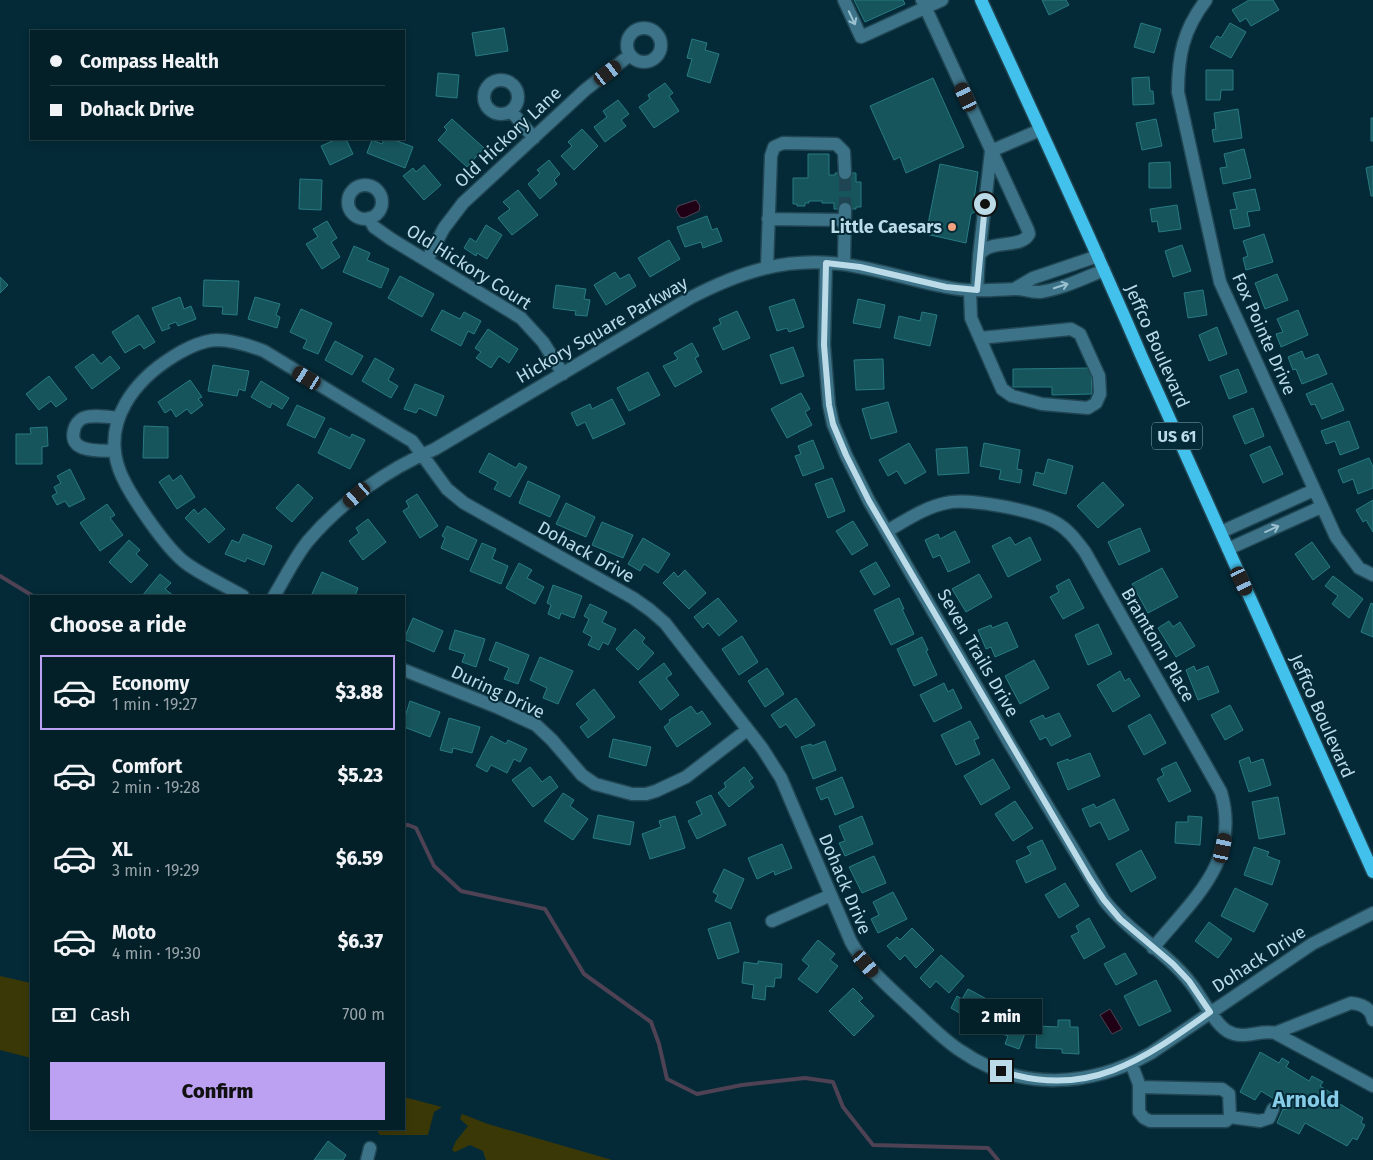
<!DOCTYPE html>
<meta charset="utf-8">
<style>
body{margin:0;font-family:"Fira Sans",sans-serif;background:#0d2831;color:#f1f3f6;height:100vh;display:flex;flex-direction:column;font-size:19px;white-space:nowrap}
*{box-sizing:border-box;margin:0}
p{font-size:16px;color:#97a3a8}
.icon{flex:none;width:28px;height:28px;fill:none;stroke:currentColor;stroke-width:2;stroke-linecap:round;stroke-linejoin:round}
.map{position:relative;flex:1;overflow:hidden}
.details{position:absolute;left:30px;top:595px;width:375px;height:535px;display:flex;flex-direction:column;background:#032029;border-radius:0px;box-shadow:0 2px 8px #0003,0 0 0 1px #243e46}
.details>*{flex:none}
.top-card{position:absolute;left:30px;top:30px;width:375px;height:110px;border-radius:0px;box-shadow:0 2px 8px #0003,0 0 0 1px #243e46;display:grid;align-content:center;height:110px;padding:0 20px;background:#032029}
.end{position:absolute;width:22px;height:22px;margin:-11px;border:6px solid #bbdbe9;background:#111;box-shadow:0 0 0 2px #111}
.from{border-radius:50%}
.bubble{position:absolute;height:35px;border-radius:0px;background:#032029;box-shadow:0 2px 8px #0003,0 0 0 1px #243e46;font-size:16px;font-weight:800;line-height:35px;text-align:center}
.car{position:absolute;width:15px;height:30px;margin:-15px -8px;border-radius:6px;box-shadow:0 0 4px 1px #0007;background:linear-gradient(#222 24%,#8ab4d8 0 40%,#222 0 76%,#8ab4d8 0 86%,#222 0)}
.top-card b{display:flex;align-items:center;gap:18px;height:48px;font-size:19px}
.top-card b+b{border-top:1px solid #243e46}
.top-card i{width:12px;height:12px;background:#f1f3f6}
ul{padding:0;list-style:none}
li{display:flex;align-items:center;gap:15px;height:75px;margin:0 10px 8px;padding:0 10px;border:2px solid transparent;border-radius:0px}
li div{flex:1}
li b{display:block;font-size:19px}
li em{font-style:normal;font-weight:800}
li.on{border-color:#bca0f2}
li>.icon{width:45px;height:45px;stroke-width:1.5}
h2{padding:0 20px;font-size:22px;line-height:60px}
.pay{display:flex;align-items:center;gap:12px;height:55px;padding:0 20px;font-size:19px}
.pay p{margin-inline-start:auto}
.cta{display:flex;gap:10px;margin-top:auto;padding:10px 20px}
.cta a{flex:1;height:58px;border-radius:0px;background:#bca0f2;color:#111;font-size:20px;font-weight:800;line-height:58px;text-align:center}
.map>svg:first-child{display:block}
.green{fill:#3b3808}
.water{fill:#200014;stroke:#4e4254}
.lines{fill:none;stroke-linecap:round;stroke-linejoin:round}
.stream{stroke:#4e4254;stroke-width:4}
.building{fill:#15555b;stroke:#287b83}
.minor-tunnel{stroke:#1f4552;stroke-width:12;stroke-dasharray:12 6;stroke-linecap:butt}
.minor-casing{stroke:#214653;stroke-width:15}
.major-casing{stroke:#214653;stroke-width:15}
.minor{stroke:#3d7388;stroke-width:12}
.major{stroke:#42c1ec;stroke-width:12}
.oneway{stroke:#9cc1d1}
.route{stroke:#bbdbe9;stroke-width:6}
.poi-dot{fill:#f1a17d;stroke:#042a37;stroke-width:2}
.labels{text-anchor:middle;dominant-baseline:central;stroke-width:4;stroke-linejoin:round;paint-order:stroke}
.shield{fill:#042a37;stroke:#84a6b4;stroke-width:1}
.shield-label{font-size:16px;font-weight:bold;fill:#bbdbe9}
.street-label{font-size:18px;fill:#bbdbe9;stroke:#042a37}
.poi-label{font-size:18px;font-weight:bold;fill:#bbdbe9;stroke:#042a37;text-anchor:end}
.district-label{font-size:22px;font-weight:bold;fill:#88cde7;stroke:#042a37}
</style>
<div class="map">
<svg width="1373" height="1160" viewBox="0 0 1373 1160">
<rect width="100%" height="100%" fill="#042a37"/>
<path class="green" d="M0 976 31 983V1058L0 1050Z
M404 1097 442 1107 434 1112 428 1135H380L376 1129H404Z
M462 1114 488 1124 612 1160H486L483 1151 470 1145 455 1152 452 1150 456 1141 468 1126 460 1119Z"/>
<path class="water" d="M696 200 700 206 699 211 684 218 680 217 676 210 678 206Z
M1110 1009 1122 1029 1112 1034 1100 1015Z"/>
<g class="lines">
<path class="stream" d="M0 576 33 596
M404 825H408L416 828 434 866 461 891 545 909 584 974 651 1022 659 1044 667 1079 697 1094 742 1085 805 1078 833 1082 843 1107 873 1145 988 1148 998 1160"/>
</g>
<path class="building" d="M854 0H903L905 4 865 22Z
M1042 0H1066L1069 5 1049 15Z
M1249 0H1273L1279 10 1251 26 1246 18 1240 22 1232 10Z
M1141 23 1161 29 1154 53 1134 47Z
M1230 23 1246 32 1231 58 1210 47 1217 36 1221 38Z
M504 28 508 51 476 56 472 33Z
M692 39 707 43 705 50 719 54 710 83 687 76 692 59 687 58Z
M1206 70H1233V90H1221L1220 100H1206Z
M438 73 459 75 457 98 436 96Z
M1149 77 1150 91H1153L1154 104 1133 105 1132 78Z
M933 78 964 147 906 173 900 157 894 160 870 106Z
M665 83 673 93 669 96 679 111 654 128 639 107 650 99 648 95Z
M618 100 629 114 621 120 626 126 605 142 594 127 607 117 603 111Z
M1238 109 1242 138 1214 142 1212 130 1216 129 1214 113Z
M1371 118H1373V141H1371Z
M452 119 484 148 467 167 438 140 447 130 444 127Z
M1156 119 1162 146 1142 150 1136 123Z
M582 129 598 146 574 170 561 156 572 146 568 142Z
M337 139H346L353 154 330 165 321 146Z
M384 139H392L413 147 405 168 367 153 372 140 382 144Z
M1244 149 1251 178 1223 184 1220 168 1227 167 1224 154Z
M808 154H829V175H835V173H856V182H861V207H856V209H834V203H822V201H809V203H805V206H797V204H793V178H808Z
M549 160 560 174 554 180 557 184 540 199 528 184 540 173 537 170Z
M1170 162 1171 188H1149V163Z
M940 164 978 172 974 199 980 209 971 214 966 243 926 234Z
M424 165 441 185 424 200 403 176 413 168 416 172Z
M1373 166V196H1371L1366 168Z
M300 179 322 180 321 210 299 209Z
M1255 189 1260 210 1247 212 1250 226 1234 229 1230 210 1237 209 1233 193Z
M518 190 538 215 512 235 498 218 510 209 503 202Z
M1177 205 1181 229 1159 232 1157 221 1152 222 1150 209Z
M707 216 712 230 717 228 722 241 703 248 701 242 685 247 677 227Z
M327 221 337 238 331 242 340 257 322 269 306 244 318 237 313 229Z
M486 225 502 235 487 259 477 253 476 256 464 248 470 238 476 242Z
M1264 234 1273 262 1246 270 1243 258 1248 256 1243 241Z
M669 240 680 259 650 277 638 258Z
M1182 245 1191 271 1173 277 1165 251Z
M354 246 370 253 367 260 389 269 381 288 343 272Z
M615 272 620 279 629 274 636 286 606 305 594 285Z
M1277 274 1288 300 1265 309 1255 283Z
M400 276 434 294 422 317 388 298Z
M0 277 8 285 0 293Z
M204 280 239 281 237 315 222 314 223 307 203 306Z
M556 285 586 289 584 299 590 300 587 316 575 315 576 311 553 308Z
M1203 290 1207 315 1188 318 1184 293Z
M180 297 184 309 191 306 196 319 178 326 176 322 168 325 170 328 162 331 152 308Z
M255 297 280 304 276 315 280 317 277 328 248 319Z
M794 299 804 327 789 332 787 328 777 331 769 307Z
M858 299 885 305 880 328 853 323Z
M301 309 332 323 318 354 303 348 307 340 290 332Z
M442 310 460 319 464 312 481 321 474 334 468 331 461 346 431 330Z
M1298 310 1308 335 1281 347 1276 334 1283 332 1277 319Z
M737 311 750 338 723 350 713 328 721 324 719 319Z
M922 312 937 315 930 346 894 338 899 316 920 321Z
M138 315 155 342 144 349 140 344 125 353 112 332Z
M1217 327 1227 354 1209 361 1199 335Z
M488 329 518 349 509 363 499 356 491 368 476 358 481 352 475 348Z
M335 341 363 356 352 375 325 360Z
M692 343 699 356 695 358 702 372 675 387 663 366 678 359 674 353Z
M793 347 804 376 781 384 770 355Z
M1302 351 1305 359 1318 354 1327 374 1302 384 1296 369 1293 370 1288 357Z
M93 354 101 364 110 356 120 368 92 389 75 367Z
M375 358 394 369 388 380 398 386 391 398 362 381Z
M883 359 884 389 856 390 854 360Z
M213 365 249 371 245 391 239 389 237 396 208 391Z
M1091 368 1092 394 1052 395V387H1013V369Z
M1238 369 1247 392 1229 399 1220 376Z
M648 372 660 395 629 411 617 388Z
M49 376 67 399 56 407 51 401 39 410 26 394Z
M190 380 202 397 198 399 203 405 191 414 187 409 176 417 171 409 165 413 158 402Z
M261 381 289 398 282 409 272 403 270 408 251 397Z
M1332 383 1344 410 1322 419 1315 404 1311 405 1306 394Z
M415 384 444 396 436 416 419 408 416 413 404 409Z
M801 393 810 409 805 412 812 425 787 438 771 409Z
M612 399 625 424 593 439 585 422 577 426 571 413 590 404 592 409Z
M888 402 897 432 871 439 862 409Z
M297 405 325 418 315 438 287 425Z
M1253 408 1264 436 1245 444 1233 416Z
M1349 421 1359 448 1340 455 1335 441 1326 444 1321 431Z
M144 426 168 427V458H143Z
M47 427 48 446 42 447V464H16V434H31L30 428Z
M330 428 350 438 352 434 365 440 350 469 318 453Z
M813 440 824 468 803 476 795 456 801 454 798 446Z
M909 443 926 472 905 484 897 471 888 476 879 460Z
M984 443 1020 450 1017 469 1022 470 1020 483 999 479 1001 470 980 466Z
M1270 446 1283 474 1263 483 1250 455Z
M967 447 969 473 938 475 936 449Z
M489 453 516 468 519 463 527 467 510 497 494 489 498 482 479 472Z
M1369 458 1373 467V488L1358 494 1353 479 1343 483 1338 470Z
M1048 459 1073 466 1066 494 1033 485 1036 472 1044 474Z
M70 469 85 499 69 507 65 501 57 505 52 496 57 493 54 487 61 483 57 476Z
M169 475 173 481 181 475 195 497 177 509 159 482Z
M832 478 845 511 828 518 815 484Z
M528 481 560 496 550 517 519 503Z
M1103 482 1124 505 1098 528 1077 506Z
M298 484 313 498 292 522 276 508Z
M417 494 438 526 420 538 403 511 409 507 406 501Z
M1373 500V532L1366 520 1363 522 1356 510Z
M566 503 595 517 586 537 556 524Z
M107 504 115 515 110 518 123 535 100 551 80 523Z
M205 508 225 529 209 543 185 518 194 509 198 514Z
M368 519 386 542 363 560 349 541 359 533 356 528Z
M853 521 868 545 852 555 836 531Z
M602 522 633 535 623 558 592 545Z
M447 526 477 540 468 560 441 548 445 538 442 536Z
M1140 528 1150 551 1119 565 1108 542Z
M955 531 970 562 948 572 940 555 933 558 925 540 938 534 940 539Z
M243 534 272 546 264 565 247 558 245 562 225 554 232 540 239 543Z
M1010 537 1015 545 1030 537 1041 560 1008 577 992 546Z
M643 538 670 554 658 573 644 564 640 571 628 564Z
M129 540 140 550 136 554 148 565 131 583 109 562Z
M1312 542 1330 567 1313 580 1295 554Z
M482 543 496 549 492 559 508 566 501 584 470 571Z
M876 562 890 586 874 595 860 571Z
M519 563 532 570 527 578 544 587 535 604 506 588Z
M1162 568 1178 597 1148 613 1132 584Z
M685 570 706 593 689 609 663 583 674 572 678 577Z
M322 572 358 588 355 596H311Z
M160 574 171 583 165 589 174 596H142Z
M979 574 992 597 966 612 952 589Z
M1333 576 1363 599 1349 618 1332 604 1338 596 1325 586Z
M1069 579 1084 608 1063 619 1050 597 1059 592 1056 586Z
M553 585 582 596 574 618 561 613 559 619 548 614 551 605 547 603Z
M718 598 737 621 719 636 708 623 703 628 694 617Z
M899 598 904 609H902L914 634 891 645 874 610Z
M1371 603 1373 604V637L1361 632Z
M590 604 607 612 602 622 616 629 608 645 603 642 599 650 588 645 592 637 583 632 589 619 584 616Z
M413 618 443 631 434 652 404 639Z
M1169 621 1173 627 1180 622 1195 646 1176 657 1158 628Z
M1007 622 1018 647 995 657 991 647 986 649 978 630 991 625 992 628Z
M1098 624 1112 654 1088 665 1075 635Z
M635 629 645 638 642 642 654 653 638 670 616 649Z
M455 630 485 639 476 667 462 662 465 654 449 649Z
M742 636 758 662 739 675 722 649Z
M922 637 928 650 926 651 937 675 914 686 897 649Z
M496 642 529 655 518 684 504 679 509 668 489 660Z
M540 657 573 671 558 704 543 698 547 688 530 680Z
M1034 660 1049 688 1020 704 1005 676Z
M664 663 672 674 666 678 679 695 661 710 639 682Z
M1194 666 1196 671 1208 666 1219 692 1198 700 1186 670Z
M767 668 784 694 765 707 748 681Z
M1120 671 1125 681 1129 678 1140 696 1113 712 1097 685Z
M944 683 948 692 953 689 962 708 934 722 920 695Z
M594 689 615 717 588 738 580 727 589 720 576 704Z
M796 698 815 725 796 738 786 724 780 728 771 715Z
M410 701 440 712 430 737 404 727V720Z
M1230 705 1243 730 1225 740 1211 715Z
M691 706 697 714 702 711 711 724 677 747 664 727 670 722 669 720Z
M1059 713 1071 736 1051 746 1046 737 1040 740 1030 721 1043 715 1045 719Z
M1150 714 1166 743 1144 755 1128 726Z
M449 718 480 727 472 753 453 748 452 753 440 750Z
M970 721 979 738 974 740 980 754 956 765 941 735Z
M491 736 506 744 508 740 527 749 520 762 514 759 507 773 491 765 487 772 476 766Z
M613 739 651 747 646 766 609 757Z
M825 741 836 770 813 779 801 747 811 744 812 746Z
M1090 753 1100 776 1068 790 1057 763 1068 759 1069 761Z
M1249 757 1251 763 1263 759 1271 785 1249 792 1239 761Z
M993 759 1010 788 981 805 964 776Z
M1176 762 1191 791 1169 802 1157 779 1164 775 1161 769Z
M530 767 542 782 550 776 558 787 533 807 512 780Z
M744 767 753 778 749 781 754 787 729 807 718 793 726 787 724 783Z
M842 777 854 807 835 815 828 797 821 800 816 788Z
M563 793 574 800 570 806 588 819 573 840 544 821Z
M711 795 726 825 697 839 688 821 702 814 696 802Z
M1278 797 1285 834 1259 839 1252 802Z
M1114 799 1129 830 1109 840 1100 822 1090 827 1082 809 1094 804 1096 808Z
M1015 801 1033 828 1013 841 995 814Z
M598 815 634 822 630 845 593 838Z
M675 816 685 848 650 859 642 834 661 827 659 821Z
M862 816 873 844 845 856 839 843 845 841 839 826Z
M1188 816 1202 817 1200 845 1175 843 1176 822H1188Z
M1042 840 1056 869 1026 883 1016 861 1031 854 1027 847Z
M782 844 792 868 775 875 774 871 757 879 748 858Z
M1254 847 1269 852 1267 856 1280 861 1272 885 1244 875Z
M1141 850 1156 878 1131 892 1116 864Z
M874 856 886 883 862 893 849 867Z
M724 869 744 879 731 909 715 901 718 895 713 892Z
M1065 883 1079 906 1059 918 1045 895Z
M1235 888 1268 904 1254 932 1221 916Z
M893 892 907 919 878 933 871 919 879 915 873 902Z
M1089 918 1105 947 1084 959 1071 936 1079 932 1076 926Z
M730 922 739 952 718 959 708 929Z
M1209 922 1232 939 1218 958 1195 941Z
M912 928 934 950 916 968 905 955 900 960 887 946 897 937 900 940Z
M818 940 835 954 830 960 838 966 817 993 798 979 809 966 802 960Z
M1125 953 1137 974 1116 985 1104 964Z
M941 955 964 976 949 993 936 981 930 988 920 978Z
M758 961 782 964 781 978H775L774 987 766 986 765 1000 752 998 754 985 742 983 744 962 758 964Z
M1156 980 1171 1011 1139 1026 1124 996Z
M853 988 863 998 859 1001 874 1016 854 1036 829 1011Z
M968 989 996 1004 983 1027 951 1008 957 996 962 999Z
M1000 1009 1030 1020 1019 1049 1005 1044 1008 1036 992 1030Z
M1058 1020H1070V1027H1078L1079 1054 1062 1053V1049L1036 1048 1037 1026 1058 1027Z
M1260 1052 1279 1063 1282 1058 1289 1062 1286 1067 1309 1081 1312 1076 1323 1082 1320 1086 1338 1097 1335 1101 1363 1118 1361 1123 1365 1125 1357 1140 1353 1138 1347 1146 1305 1123 1299 1134 1277 1123 1283 1109 1286 1110 1287 1107 1261 1091 1255 1100 1240 1092Z
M328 1141 346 1155 343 1160H314Z"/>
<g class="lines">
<path class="minor-tunnel" d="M845 209V173"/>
<defs>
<path id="minor" d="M844 0 861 37 942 0
M922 0 1028 230 1029 234C1021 250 987 238 979 256L977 290
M1206 0C1183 30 1178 56 1178 92L1220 282 1336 537 1359 568 1373 575
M627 45a17 17 0 1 1 34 0a17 17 0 1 1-34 0Z
M484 97a17 17 0 1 1 34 0a17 17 0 1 1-34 0Z
M511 111 534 138
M348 202a17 17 0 1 1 34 0a17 17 0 1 1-34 0Z
M369 218 374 227 391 239 521 318 543 342 563 374
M768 219 845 220
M979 256 991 151 1040 130
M427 260 444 228 463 203 585 90 630 55
M826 263 824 345 829 405 833 424 846 455 869 501 1010 744 1104 900C1131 935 1173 955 1197 992 1204 1003 1216 1024 1227 1031 1244 1041 1259 1029 1275 1033L1373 1086
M844 264 845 209
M767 267 771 156 774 147 783 143 836 144 844 152 845 173
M1016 288 1033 278 1098 256
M970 290 971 318 1002 389 1012 396 1042 404 1088 408 1096 403 1100 394 1099 376 1080 334 1071 329 980 338
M115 451C101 450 68 454 74 430 75 425 79 420 83 418 93 414 108 417 118 418
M887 531C905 521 925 507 946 503 968 497 1035 511 1055 522 1068 529 1076 540 1085 552L1221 792C1241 861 1193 899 1153 948
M1221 532 1314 490
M1228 549 1321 507
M243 596C224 585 204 576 187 564 167 550 127 492 119 469 102 421 135 380 174 356 187 348 201 341 216 340 233 340 248 345 264 351L405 437 412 441 447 489 464 503 633 598 650 610 665 623 762 748 781 778 851 942C865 967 888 986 909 1006 926 1021 942 1039 961 1051 1020 1092 1091 1087 1151 1053L1312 944 1373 913
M274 596C285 578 295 557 308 541 342 501 388 469 435 449L690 298C740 272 785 257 842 264 877 269 911 280 946 287 968 292 991 290 1014 289 1023 288 1031 293 1040 292 1062 289 1084 278 1104 270
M404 670 499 708 536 725 552 740 582 775 595 784 632 794H646L656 791 686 777 747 730
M772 921 831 895
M1275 1033 1351 1003C1362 1004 1371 1008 1373 1020
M1131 1063 1139 1084V1112L1144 1118 1150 1121H1226L1230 1117 1229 1094 1222 1089 1139 1087
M1230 1117 1260 1121 1269 1118 1273 1109
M367 1160 370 1148"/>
<path id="major" d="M981 0C1035 118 1090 236 1141 355L1373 872"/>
</defs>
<use href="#minor" class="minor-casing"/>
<use href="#major" class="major-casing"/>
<use href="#minor" class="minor"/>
<use href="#major" class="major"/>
</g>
<defs><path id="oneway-shaft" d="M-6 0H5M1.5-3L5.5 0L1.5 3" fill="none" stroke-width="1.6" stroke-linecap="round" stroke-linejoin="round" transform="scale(1.25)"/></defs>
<g class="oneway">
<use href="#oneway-shaft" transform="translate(852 18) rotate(65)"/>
<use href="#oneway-shaft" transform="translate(1061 286) rotate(-18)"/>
<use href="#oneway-shaft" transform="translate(1272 529) rotate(-24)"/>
</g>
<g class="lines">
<path class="route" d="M985 204 977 290 946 287 860 267 826 263 824 345 829 405 833 424 846 455 869 501 1090 879 1104 900 1120 919 1173 964 1189 981 1210 1012C1143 1060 1087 1100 1001 1071"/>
</g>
<circle class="poi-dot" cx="952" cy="227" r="5"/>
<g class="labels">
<rect class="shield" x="1152" y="422.5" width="50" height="27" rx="4"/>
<g class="shield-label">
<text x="1177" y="436">US 61</text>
</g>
<g class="street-label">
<text transform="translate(508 137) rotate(-43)">Old Hickory Lane</text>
<text transform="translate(469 267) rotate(32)">Old Hickory Court</text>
<text transform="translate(602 330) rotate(-30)">Hickory Square Parkway</text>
<text transform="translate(1264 334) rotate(66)">Fox Pointe Drive</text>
<text transform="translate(1157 346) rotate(66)">Jeffco Boulevard</text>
<text transform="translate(586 552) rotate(29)">Dohack Drive</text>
<text transform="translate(1158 645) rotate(60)">Bramtonn Place</text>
<text transform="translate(978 653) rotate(60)">Seven Trails Drive</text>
<text transform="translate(498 692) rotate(25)">During Drive</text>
<text transform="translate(1322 716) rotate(66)">Jeffco Boulevard</text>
<text transform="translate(845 884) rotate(67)">Dohack Drive</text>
<text transform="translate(1259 959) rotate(-33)">Dohack Drive</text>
</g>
<g class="poi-label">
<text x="942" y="227">Little Caesars</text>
</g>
<g class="district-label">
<text x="1306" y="1099">Arnold</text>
</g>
</g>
</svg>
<i class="end from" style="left:985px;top:204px"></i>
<i class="end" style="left:1001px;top:1071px"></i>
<div class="bubble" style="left:960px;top:999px;width:82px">2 min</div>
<i class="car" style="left:608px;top:73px;rotate:52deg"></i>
<i class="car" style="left:966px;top:97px;rotate:335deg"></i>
<i class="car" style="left:307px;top:378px;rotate:301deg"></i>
<i class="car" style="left:357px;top:495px;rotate:229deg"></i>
<i class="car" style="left:1242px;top:581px;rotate:155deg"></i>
<i class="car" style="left:1223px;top:848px;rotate:12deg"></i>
<i class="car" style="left:866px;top:964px;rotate:139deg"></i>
<div class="top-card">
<b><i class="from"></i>Compass Health</b>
<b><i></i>Dohack Drive</b>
</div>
<section class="details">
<h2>Choose a ride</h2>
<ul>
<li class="on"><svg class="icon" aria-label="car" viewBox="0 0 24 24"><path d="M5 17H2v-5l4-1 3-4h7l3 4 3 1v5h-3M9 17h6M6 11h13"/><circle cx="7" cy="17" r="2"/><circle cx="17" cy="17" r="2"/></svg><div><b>Economy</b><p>1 min · 19:27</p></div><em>$3.88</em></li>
<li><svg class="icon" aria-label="car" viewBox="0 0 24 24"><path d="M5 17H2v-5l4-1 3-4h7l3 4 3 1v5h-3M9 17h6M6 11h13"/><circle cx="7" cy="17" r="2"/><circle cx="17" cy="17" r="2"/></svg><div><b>Comfort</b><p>2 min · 19:28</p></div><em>$5.23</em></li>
<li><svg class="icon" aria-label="car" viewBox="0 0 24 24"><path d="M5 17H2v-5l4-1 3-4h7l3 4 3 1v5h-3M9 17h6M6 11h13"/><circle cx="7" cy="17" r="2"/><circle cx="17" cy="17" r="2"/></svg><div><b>XL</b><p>3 min · 19:29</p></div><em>$6.59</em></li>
<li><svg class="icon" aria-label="car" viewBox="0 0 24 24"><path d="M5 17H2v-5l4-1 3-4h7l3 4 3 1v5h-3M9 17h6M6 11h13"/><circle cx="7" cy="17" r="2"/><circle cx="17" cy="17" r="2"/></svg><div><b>Moto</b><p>4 min · 19:30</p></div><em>$6.37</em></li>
</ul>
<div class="pay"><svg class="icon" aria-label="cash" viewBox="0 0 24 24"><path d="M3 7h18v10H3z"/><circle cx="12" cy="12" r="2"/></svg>Cash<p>700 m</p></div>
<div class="cta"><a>Confirm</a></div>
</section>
</div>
